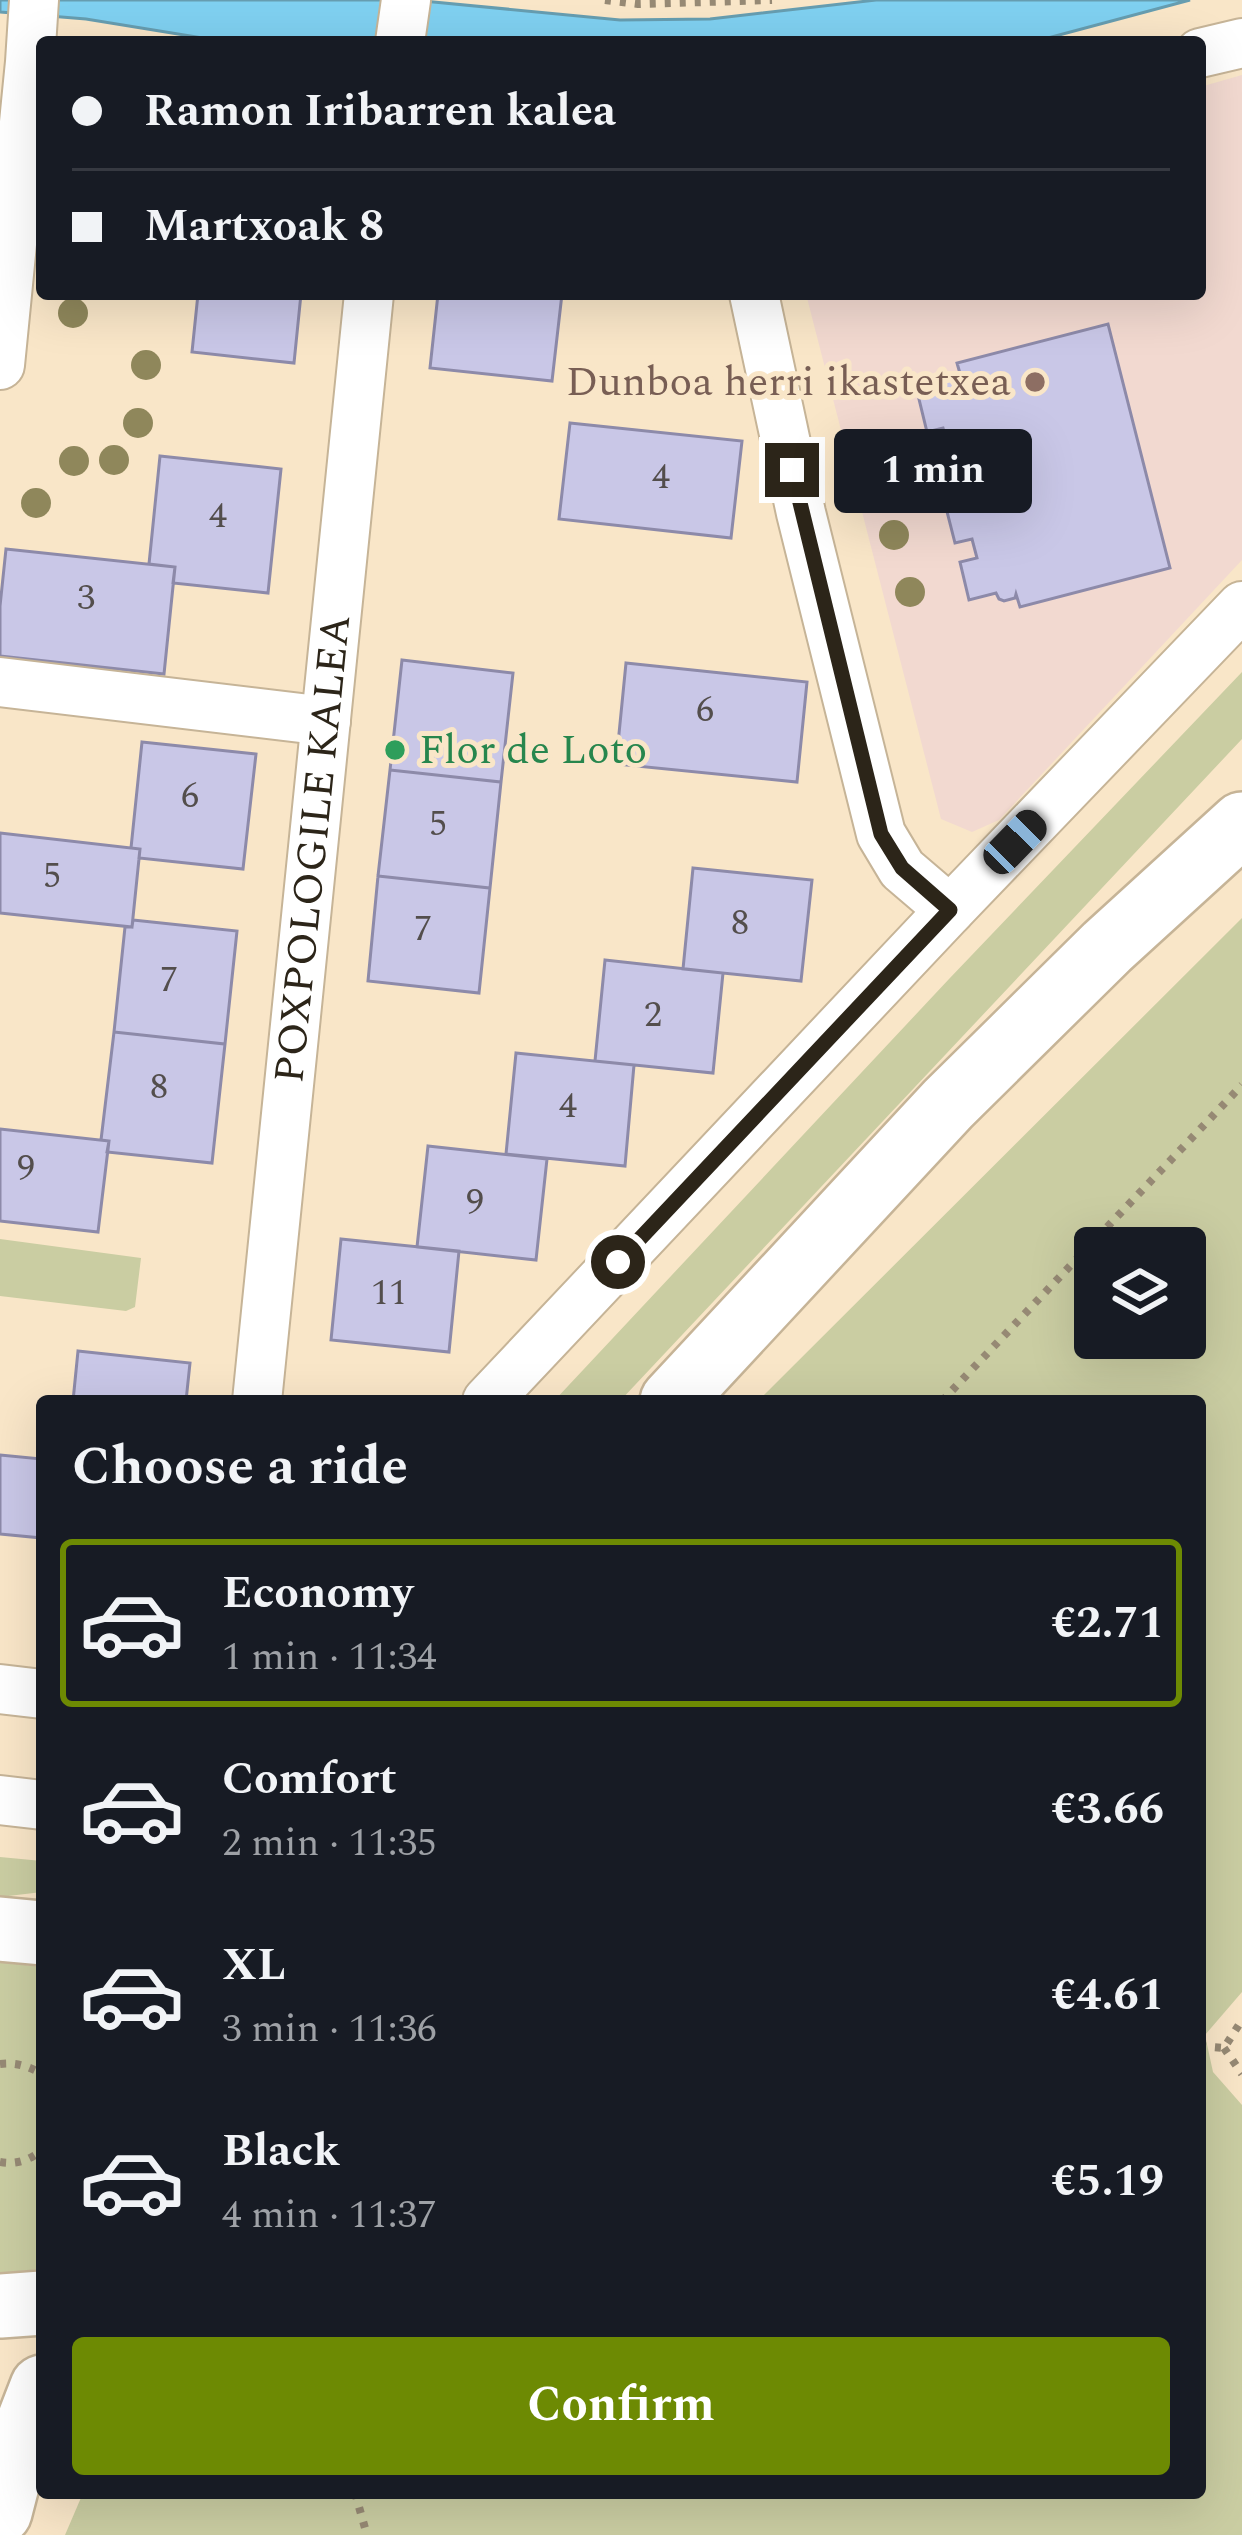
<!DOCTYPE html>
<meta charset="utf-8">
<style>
body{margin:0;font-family:Spectral,serif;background:#20242c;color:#f1f3f6;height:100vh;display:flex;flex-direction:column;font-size:45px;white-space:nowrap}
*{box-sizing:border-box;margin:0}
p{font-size:39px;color:#9ea1a6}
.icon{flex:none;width:66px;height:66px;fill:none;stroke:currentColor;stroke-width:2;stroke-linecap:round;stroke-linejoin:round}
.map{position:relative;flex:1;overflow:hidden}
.drawer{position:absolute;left:36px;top:1395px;width:1170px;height:1104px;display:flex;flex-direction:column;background:#171b24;border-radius:12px;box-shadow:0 12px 48px #0002}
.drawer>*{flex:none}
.guide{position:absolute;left:36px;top:36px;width:1170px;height:264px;border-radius:12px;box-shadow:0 12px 48px #0002;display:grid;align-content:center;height:264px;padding:0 36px;background:#171b24}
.controls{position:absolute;left:1074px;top:1227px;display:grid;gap:24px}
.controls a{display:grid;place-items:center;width:132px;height:132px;border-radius:12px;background:#171b24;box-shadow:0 12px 48px #0002;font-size:60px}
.end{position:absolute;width:54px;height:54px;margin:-27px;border:15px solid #2c2519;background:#fff;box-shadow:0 0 0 6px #fff}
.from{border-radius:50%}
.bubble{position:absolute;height:84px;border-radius:12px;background:#171b24;box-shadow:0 12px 48px #0002;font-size:39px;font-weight:700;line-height:84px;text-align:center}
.car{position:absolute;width:36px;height:72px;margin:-36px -18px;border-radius:15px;box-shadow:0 0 9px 3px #0007;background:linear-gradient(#222 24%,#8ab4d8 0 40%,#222 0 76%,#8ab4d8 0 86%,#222 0)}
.guide b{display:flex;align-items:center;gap:42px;height:114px;font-size:45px}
.guide b+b{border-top:3px solid #363941}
.guide i{width:30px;height:30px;background:#f1f3f6}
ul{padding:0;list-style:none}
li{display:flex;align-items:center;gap:36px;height:168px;margin:0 24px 18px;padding:0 12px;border:6px solid transparent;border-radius:12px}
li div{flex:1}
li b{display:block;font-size:45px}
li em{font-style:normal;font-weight:700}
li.current{border-color:#6d8a03}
li>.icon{width:108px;height:108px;stroke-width:1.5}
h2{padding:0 36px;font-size:54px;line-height:144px}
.primary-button{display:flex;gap:24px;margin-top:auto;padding:24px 36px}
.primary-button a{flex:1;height:138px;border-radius:12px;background:#6d8a03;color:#fff;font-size:48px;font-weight:700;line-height:138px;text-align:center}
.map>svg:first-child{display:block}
.education{fill:#f2d9d0}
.green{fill:#cacda2;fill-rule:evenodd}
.water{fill:#7fd0f0;stroke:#669db0;stroke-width:3}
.building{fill:#c9c7e7;stroke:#8d8aa9;stroke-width:3}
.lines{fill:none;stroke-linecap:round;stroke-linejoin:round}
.minor-casing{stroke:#c6b497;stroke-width:52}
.major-casing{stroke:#c6b497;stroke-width:68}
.path{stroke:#968974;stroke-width:8;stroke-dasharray:6 9;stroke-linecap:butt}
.minor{stroke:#fff;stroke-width:48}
.major{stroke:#fff;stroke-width:63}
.tree{fill:#8f875b}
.route{stroke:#2c2519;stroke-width:15}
.education-dot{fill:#8d6e63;stroke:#f9e6c8;stroke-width:4.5}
.leisure-dot{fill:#2e9e5b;stroke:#f9e6c8;stroke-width:4.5}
.labels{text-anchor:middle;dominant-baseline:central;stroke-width:10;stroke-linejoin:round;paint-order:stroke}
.number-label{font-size:36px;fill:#534e4c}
.education-label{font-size:42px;fill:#785e54;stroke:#f9e6c8;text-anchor:end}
.leisure-label{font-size:42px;fill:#27864d;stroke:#f9e6c8;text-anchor:start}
.street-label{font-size:42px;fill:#2c2519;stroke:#f9e6c8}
</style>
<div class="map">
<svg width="1242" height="2535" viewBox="0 0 1242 2535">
<rect width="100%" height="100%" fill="#f9e6c8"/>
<path class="education" d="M1242 75V560L999 820 972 832 941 819 806 294H1200V87Z"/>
<path class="green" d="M1242 672V739L620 1401H554L949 979Z
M1242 918V1992L1205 2035 1213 2072 1242 2105V2535H65L83 2493H1200V1401H758ZM1095 1248H1185V1338H1095Z
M0 1239 141 1258 135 1307 126 1311 0 1296Z
M0 1857 42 1861V1892L0 1897Z
M0 1962 42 1967V2269L0 2273Z"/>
<path class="water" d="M0 0H413L620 20 710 19 876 0H1190L1033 42H227L86 19 0 12Z"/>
<path class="building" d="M198 294H301L294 363 192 352Z
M438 294H562L552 381 430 368Z
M1108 324 1170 568 1020 607 1016 594 1015 598 1004 601 999 599 996 593 969 600 960 562 977 558 972 539 955 543 931 449 948 445 943 428 927 432 918 395 943 388 942 382 948 375 961 377 957 363Z
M570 423 742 441 731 538 559 519Z
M160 456 281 469 268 593 173 583 175 567 149 564Z
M6 549 175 567 164 674 0 656V606Z
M402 660 513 673 501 782 390 770Z
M626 663 807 682 797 782 616 764Z
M142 742 256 754 243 869 139 858 140 849 131 848Z
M390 770 501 782 490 888 378 876Z
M0 833 140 849 132 927 0 913Z
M693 868 812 880 801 981 683 969Z
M378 876 490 888 479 993 368 981Z
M133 920 237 931 225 1044 114 1032 125 927H132Z
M605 960 723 973 713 1073 595 1061Z
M114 1032 225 1044 212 1163 107 1152 109 1141 101 1140Z
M516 1053 634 1065 625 1166 506 1154Z
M0 1129 109 1141 98 1232 0 1221Z
M428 1146 547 1159 536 1260 417 1247Z
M341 1239 459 1251 449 1352 331 1340Z
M78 1351 190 1363 186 1401H73Z
M0 1455 42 1459V1538L0 1534Z"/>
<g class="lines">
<defs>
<g id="minor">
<path d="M400 42 406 0"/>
<path d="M1200 53 1242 43"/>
<path d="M754 294 801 513 881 834 902 869 950 910"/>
<path d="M0 365 30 62 34 0"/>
<path d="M0 682 326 721"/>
<path id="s1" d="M257 1401 369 294"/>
<path d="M487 1401 950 910 1242 606"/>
<path d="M0 1689 42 1694"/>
<path d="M0 1800 42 1805"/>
</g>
<path id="major" d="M672 1401 948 1104 1107 947 1242 824
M0 1929 42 1933
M0 2306 42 2303
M0 2512 13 2462 42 2387"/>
</defs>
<use href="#minor" class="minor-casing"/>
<use href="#major" class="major-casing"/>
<path class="path" d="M605 0 638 4 772 0
M942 1401 1242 1085
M1200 2046 1224 2048 1242 2020
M1224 2048 1242 2074
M0 2064C16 2062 28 2066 42 2074
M0 2162C16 2165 30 2160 42 2150
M355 2493 367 2535"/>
<use href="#minor" class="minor"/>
<use href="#major" class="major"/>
</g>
<g class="tree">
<circle cx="73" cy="313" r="15"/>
<circle cx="146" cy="365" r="15"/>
<circle cx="138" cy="423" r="15"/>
<circle cx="874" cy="459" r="15"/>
<circle cx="114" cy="460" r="15"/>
<circle cx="74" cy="461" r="15"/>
<circle cx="882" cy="489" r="15"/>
<circle cx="36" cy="503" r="15"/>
<circle cx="894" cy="535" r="15"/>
<circle cx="910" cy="592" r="15"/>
</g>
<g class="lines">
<path class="route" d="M618 1262 950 910 902 868 881 834 792 470"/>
</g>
<circle class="education-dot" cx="1035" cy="382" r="12"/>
<circle class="leisure-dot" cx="395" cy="750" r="12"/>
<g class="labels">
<g class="number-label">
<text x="661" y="477">4</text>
<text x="218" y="516">4</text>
<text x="86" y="598">3</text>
<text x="705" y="710">6</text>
<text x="190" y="796">6</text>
<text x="438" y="824">5</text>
<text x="52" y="876">5</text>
<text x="740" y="923">8</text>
<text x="423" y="929">7</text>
<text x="169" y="980">7</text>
<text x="653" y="1015">2</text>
<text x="159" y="1087">8</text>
<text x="568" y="1106">4</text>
<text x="26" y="1168">9</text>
<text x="475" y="1202">9</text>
<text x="389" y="1293">11</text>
</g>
<g class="education-label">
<text x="1011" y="382">Dunboa herri ikastetxea</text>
</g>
<g class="leisure-label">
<text x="419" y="750">Flor de Loto</text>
</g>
<g class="street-label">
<text stroke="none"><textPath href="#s1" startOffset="555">POXPOLOGILE KALEA</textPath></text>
</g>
</g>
</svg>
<div class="controls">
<a><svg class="icon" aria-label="layers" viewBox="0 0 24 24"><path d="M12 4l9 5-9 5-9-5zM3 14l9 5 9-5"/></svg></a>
</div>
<i class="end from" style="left:618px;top:1262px"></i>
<i class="end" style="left:792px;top:470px"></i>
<div class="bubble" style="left:834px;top:429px;width:198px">1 min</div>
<i class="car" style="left:1015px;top:842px;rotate:44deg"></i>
<div class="guide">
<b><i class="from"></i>Ramon Iribarren kalea</b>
<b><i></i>Martxoak 8</b>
</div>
<section class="drawer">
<h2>Choose a ride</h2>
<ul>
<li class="current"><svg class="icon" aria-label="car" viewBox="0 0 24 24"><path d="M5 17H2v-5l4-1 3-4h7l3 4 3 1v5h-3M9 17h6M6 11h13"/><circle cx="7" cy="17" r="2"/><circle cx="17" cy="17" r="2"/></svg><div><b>Economy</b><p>1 min · 11:34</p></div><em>€2.71</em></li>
<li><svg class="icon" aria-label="car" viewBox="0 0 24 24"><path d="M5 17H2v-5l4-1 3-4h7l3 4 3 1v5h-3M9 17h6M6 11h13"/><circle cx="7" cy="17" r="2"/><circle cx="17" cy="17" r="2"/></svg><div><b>Comfort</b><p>2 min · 11:35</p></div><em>€3.66</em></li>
<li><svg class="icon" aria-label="car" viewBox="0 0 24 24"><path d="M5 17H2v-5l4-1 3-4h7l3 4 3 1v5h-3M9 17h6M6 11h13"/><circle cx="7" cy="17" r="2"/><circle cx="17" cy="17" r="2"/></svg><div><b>XL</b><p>3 min · 11:36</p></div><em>€4.61</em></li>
<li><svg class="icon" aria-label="car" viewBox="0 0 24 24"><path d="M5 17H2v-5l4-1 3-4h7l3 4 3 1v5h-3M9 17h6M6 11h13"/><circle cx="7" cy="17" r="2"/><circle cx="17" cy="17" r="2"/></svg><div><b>Black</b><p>4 min · 11:37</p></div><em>€5.19</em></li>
</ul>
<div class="primary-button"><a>Confirm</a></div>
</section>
</div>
